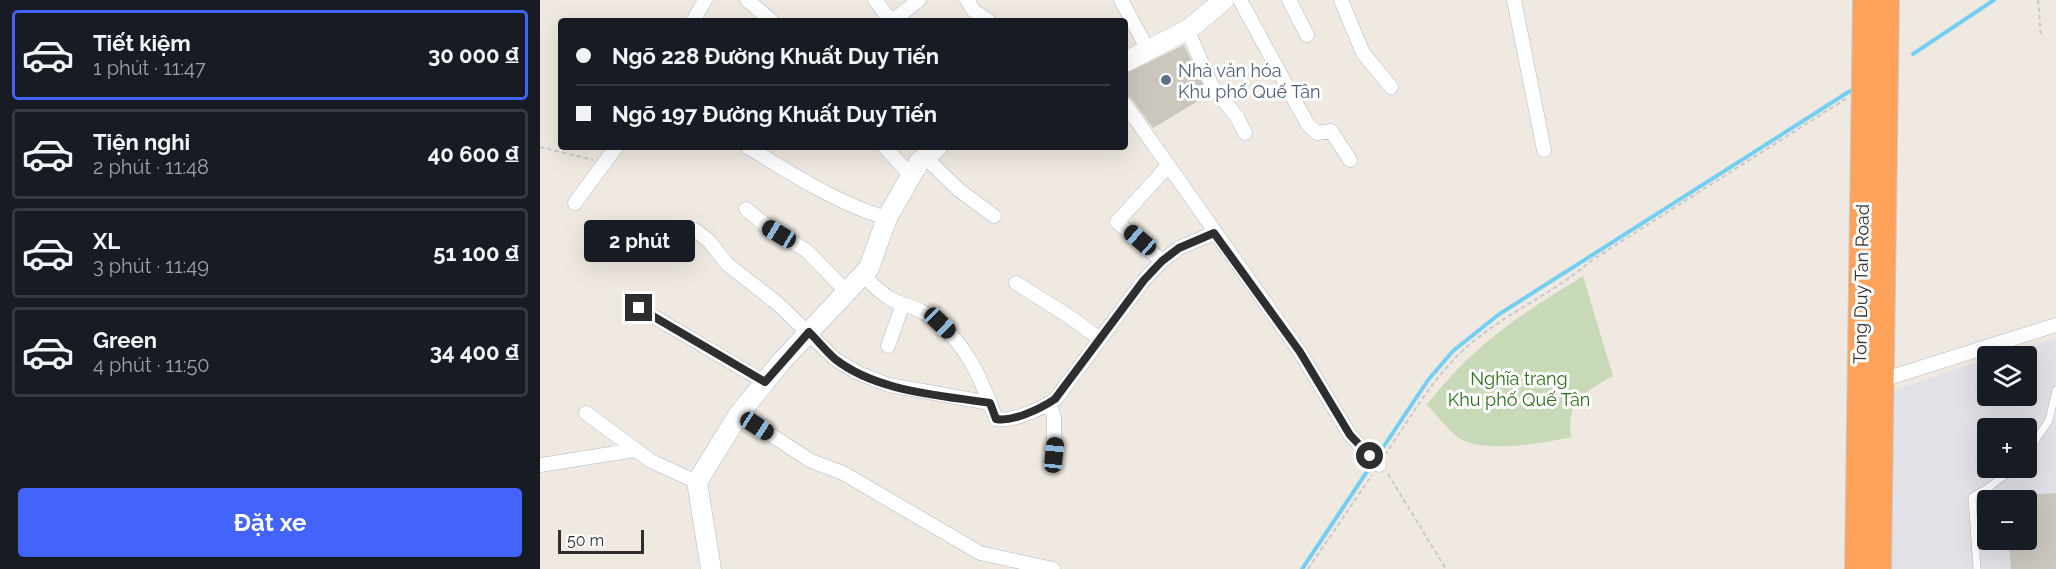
<!DOCTYPE html>
<html lang="vi">
<meta charset="utf-8">
<style>
body{margin:0;font-family:Raleway,sans-serif;background:#242831;color:#f1f3f6;height:100vh;display:flex;flex-direction:column;font-size:22px;white-space:nowrap}
*{box-sizing:border-box;margin:0}
p{font-size:20px;color:#9ea1a6}
.icon{flex:none;width:33px;height:33px;fill:none;stroke:currentColor;stroke-width:2;stroke-linecap:round;stroke-linejoin:round}
.map{position:relative;flex:1;overflow:hidden}
.drawer{display:flex;flex-direction:column;background:#171b24;width:540px}
.drawer>*{flex:none}
.hud{position:absolute;left:18px;top:18px;width:570px;height:132px;border-radius:6px;box-shadow:0 6px 24px #0002;display:grid;align-content:center;height:132px;padding:0 18px;background:#171b24}
.controls{position:absolute;left:1437px;top:346px;display:grid;gap:12px}
.controls a{display:grid;place-items:center;width:60px;height:60px;border-radius:6px;background:#171b24;box-shadow:0 6px 24px #0002;font-size:30px}
.scale{position:absolute;left:18px;bottom:15px;width:86px;box-sizing:border-box;padding-left:6px;border:3px solid #2e2e2e;border-top:0;font-size:16px;line-height:21px;white-space:nowrap;color:#2e2e2e;-webkit-text-stroke:4px #fff;paint-order:stroke}
.end{position:absolute;width:27px;height:27px;margin:-14px;border:8px solid #2e2e2e;background:#fff;box-shadow:0 0 0 3px #fff}
.from{border-radius:50%}
.bubble{position:absolute;height:42px;border-radius:6px;background:#171b24;box-shadow:0 6px 24px #0002;font-size:20px;font-weight:700;line-height:42px;text-align:center}
.car{position:absolute;width:18px;height:36px;margin:-18px -9px;border-radius:8px;box-shadow:0 0 4px 2px #0007;background:linear-gradient(#222 24%,#8ab4d8 0 40%,#222 0 76%,#8ab4d8 0 86%,#222 0)}
.hud b{display:flex;align-items:center;gap:21px;height:57px;font-size:22px}
.hud b+b{border-top:2px solid #363941}
.hud i{width:15px;height:15px;background:#f1f3f6}
ul{padding:10px 0 0;list-style:none}
li{display:flex;align-items:center;gap:18px;height:90px;margin:0 12px 9px;padding:0 6px;border:3px solid #363941;border-radius:6px}
li div{flex:1}
li b{display:block;font-size:22px}
li em{font-style:normal;font-weight:700}
li.on{border-color:#4264fb}
li>.icon{width:54px;height:54px;stroke-width:1.5}
.primary-button{display:flex;gap:12px;margin-top:auto;padding:12px 18px}
.primary-button a{flex:1;height:69px;border-radius:6px;background:#4264fb;color:#fff;font-size:24px;font-weight:700;line-height:69px;text-align:center}
main{display:flex;flex:1;min-height:0}
.map>svg:first-child{display:block}
.industrial{fill:#e3e1e8;fill-rule:evenodd}
.cemetery{fill:#c8d9b8}
.lines{fill:none;stroke-linecap:round;stroke-linejoin:round}
.stream{stroke:#75cff0;stroke-width:4}
.building{fill:#cbc7bf}
.lane-casing{stroke:#b4b7c1;stroke-width:8}
.street-casing{stroke:#b4b7c1;stroke-width:15}
.secondary-casing{stroke:#b4b7c1;stroke-width:21}
.highway-casing{stroke:#c9c9c9;stroke-width:26}
.path{stroke:#c9c9c9;stroke-width:2;stroke-dasharray:4.5 3;stroke-linecap:butt}
.lane{stroke:#fff;stroke-width:7}
.street{stroke:#fff;stroke-width:14}
.secondary{stroke:#fff;stroke-width:20}
.highway{stroke:#ffa35c;stroke-width:24}
.route{stroke:#2e2e2e;stroke-width:8}
.service-dot{fill:#5c6f8a;stroke:#fff;stroke-width:2}
.labels{text-anchor:middle;dominant-baseline:central;stroke-width:6;stroke-linejoin:round;paint-order:stroke}
.service-label{font-size:18px;fill:#4e5e75;stroke:#fff;text-anchor:start}
.street-label{font-size:18px;fill:#2e2e2e;stroke:#fff}
.park-label{font-size:18px;fill:#2c6e1b;stroke:#fff}
</style>
<main>
<section class="drawer">
<ul>
<li class="on"><svg class="icon" aria-label="car" viewBox="0 0 24 24"><path d="M5 17H2v-5l4-1 3-4h7l3 4 3 1v5h-3M9 17h6M6 11h13"/><circle cx="7" cy="17" r="2"/><circle cx="17" cy="17" r="2"/></svg><div><b>Tiết kiệm</b><p>1 phút · 11:47</p></div><em>30 000 ₫</em></li>
<li><svg class="icon" aria-label="car" viewBox="0 0 24 24"><path d="M5 17H2v-5l4-1 3-4h7l3 4 3 1v5h-3M9 17h6M6 11h13"/><circle cx="7" cy="17" r="2"/><circle cx="17" cy="17" r="2"/></svg><div><b>Tiện nghi</b><p>2 phút · 11:48</p></div><em>40 600 ₫</em></li>
<li><svg class="icon" aria-label="car" viewBox="0 0 24 24"><path d="M5 17H2v-5l4-1 3-4h7l3 4 3 1v5h-3M9 17h6M6 11h13"/><circle cx="7" cy="17" r="2"/><circle cx="17" cy="17" r="2"/></svg><div><b>XL</b><p>3 phút · 11:49</p></div><em>51 100 ₫</em></li>
<li><svg class="icon" aria-label="car" viewBox="0 0 24 24"><path d="M5 17H2v-5l4-1 3-4h7l3 4 3 1v5h-3M9 17h6M6 11h13"/><circle cx="7" cy="17" r="2"/><circle cx="17" cy="17" r="2"/></svg><div><b>Green</b><p>4 phút · 11:50</p></div><em>34 400 ₫</em></li>
</ul>
<div class="primary-button"><a>Đặt xe</a></div>
</section>
<div class="map">
<svg width="1516" height="569" viewBox="0 0 1516 569">
<rect width="100%" height="100%" fill="#efe9e1"/>
<path class="industrial" d="M1516 338V569H1344L1351 392 1447 358 1448 396H1486V357H1449ZM1448 429H1486V468H1448ZM1448 501H1486V540H1448Z"/>
<path class="cemetery" d="M1043 276 1073 376C1045 392 1026 400 1031 437 1005 443 938 455 916 436 906 427 897 415 887 405 933 345 980 315 1043 276Z"/>
<g class="lines">
<path class="stream" d="M1373 54 1454 0
M762 569 888 380 913 351 958 315 1310 91"/>
</g>
<path class="building" d="M644 45 668 95 613 128 592 99 585 94V74Z
M1516 493V569H1471L1469 540H1486V495Z"/>
<g class="lines">
<defs>
<path id="lane" d="M1486 455 1509 420 1516 390
M1437 569 1432 497 1448 488 1474 468"/>
<path id="street" d="M207 0 232 21
M335 0 351 21
M427 0 434 11 449 21
M581 0 608 50
M700 0 768 125 777 133 791 131 810 160
M749 0 767 35
M801 0 823 53 851 87
M974 0 1004 150
M153 21 165 0
M352 21 379 0
M647 29 672 86 697 117 705 133
M585 104 760 352 810 435 839 465
M208 147C248 172 302 206 347 218
M345 147 371 176
M385 157 419 190 454 216
M35 203 76 147
M206 209 228 227 267 251 307 292
M155 230 169 241 187 264 237 303 295 359 318 373 349 385 450 403
M622 261 577 222 628 166
M323 275C332 284 340 293 351 299 360 304 372 306 381 311 423 335 440 375 456 419 473 422 500 409 515 400L604 280 622 261 639 248 674 233
M476 283 530 317 560 339
M99 308 225 382
M348 346 363 304
M1342 380 1516 325
M509 403 514 417V455
M46 413 111 461 157 482
M199 414 271 461 303 473 440 553 513 569
M0 465 95 450"/>
<path id="secondary" d="M585 62 649 29 684 0
M171 569 157 482 199 414 241 362 329 268 347 218 379 162 397 147"/>
<path id="highway" d="M1317 569 1325 0
M1339 569 1347 0"/>
</defs>
<use href="#lane" class="lane-casing"/>
<use href="#street" class="street-casing"/>
<use href="#secondary" class="secondary-casing"/>
<use href="#highway" class="highway-casing"/>
<path class="path" d="M1498 0 1501 37
M0 147 53 160
M845 455C872 415 897 370 935 340 972 310 1017 291 1052 260L1307 98
M848 474 906 569
M768 569 832 475"/>
<use href="#lane" class="lane"/>
<use href="#street" class="street"/>
<use href="#secondary" class="secondary"/>
<use href="#highway" class="highway"/>
</g>
<g class="lines">
<path class="route" d="M99 308 225 382 269 332C278 341 286 351 295 359 337 392 400 395 450 403L456 419C473 422 500 409 515 399L604 280 622 261 639 248 674 233 760 352 810 435 830 456"/>
</g>
<circle class="service-dot" cx="626" cy="80" r="6"/>
<g class="labels">
<g class="service-label">
<text x="638" y="70">Nhà văn hóa<tspan x="638" dy="21">Khu phố Quế Tân</tspan></text>
</g>
<g class="street-label">
<text transform="translate(1321 284) rotate(-89)">Tong Duy Tan Road</text>
</g>
<g class="park-label">
<text x="979" y="378">Nghĩa trang<tspan x="979" dy="21">Khu phố Quế Tân</tspan></text>
</g>
</g>
</svg>
<div class="controls">
<a><svg class="icon" aria-label="layers" viewBox="0 0 24 24"><path d="M12 4l9 5-9 5-9-5zM3 14l9 5 9-5"/></svg></a>
<a>+</a>
<a>−</a>
</div>
<div class="scale">50 m</div>
<i class="end from" style="left:830px;top:456px"></i>
<i class="end" style="left:99px;top:308px"></i>
<div class="bubble" style="left:44px;top:220px;width:111px">2 phút</div>
<i class="car" style="left:239px;top:234px;rotate:301deg"></i>
<i class="car" style="left:600px;top:240px;rotate:311deg"></i>
<i class="car" style="left:400px;top:323px;rotate:134deg"></i>
<i class="car" style="left:217px;top:426px;rotate:123deg"></i>
<i class="car" style="left:514px;top:455px;rotate:6deg"></i>
<div class="hud">
<b><i class="from"></i>Ngõ 228 Đường Khuất Duy Tiến</b>
<b><i></i>Ngõ 197 Đường Khuất Duy Tiến</b>
</div>
</div>
</main>
